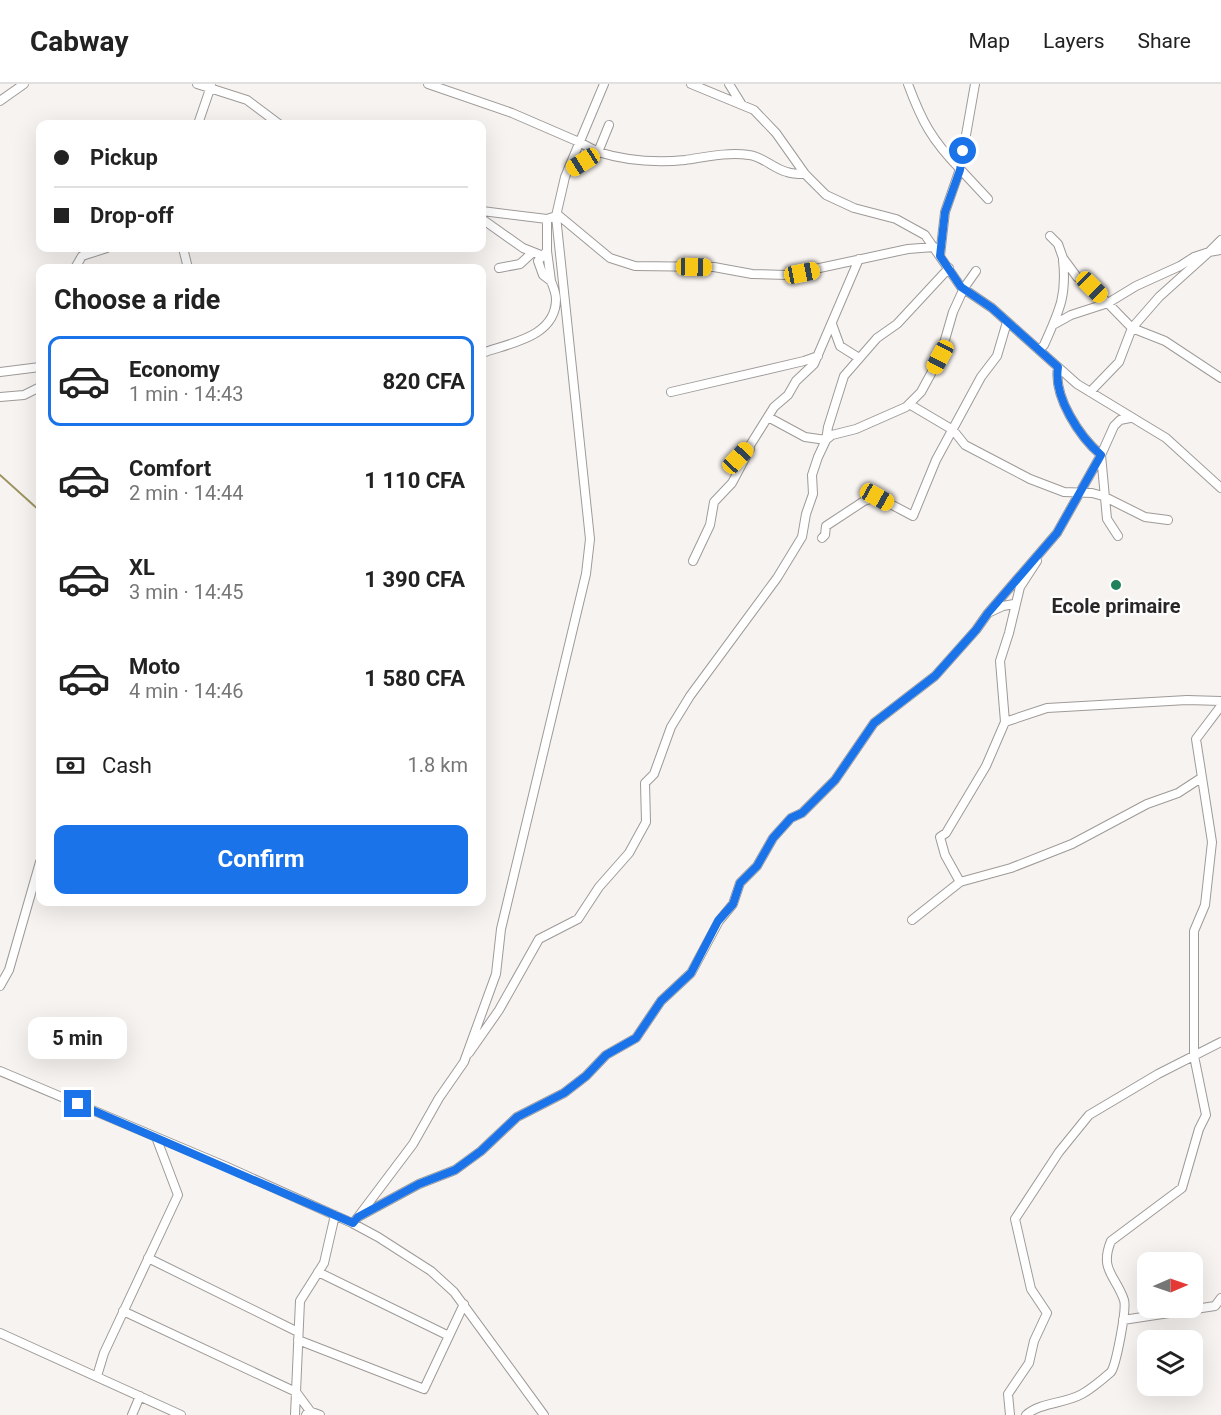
<!DOCTYPE html>
<meta charset="utf-8">
<style>
body{margin:0;font-family:Roboto,sans-serif;background:#f2f2f2;color:#222;height:100vh;display:flex;flex-direction:column;font-size:22px;white-space:nowrap}
*{box-sizing:border-box;margin:0}
p{font-size:20px;color:#767676}
.icon{flex:none;width:33px;height:33px;fill:none;stroke:currentColor;stroke-width:2;stroke-linecap:round;stroke-linejoin:round}
.map{position:relative;flex:1;overflow:hidden}
.side{position:absolute;left:36px;top:180px;width:450px;height:642px;display:flex;flex-direction:column;background:#fff;border-radius:12px;box-shadow:0 6px 24px #0002}
.side>*{flex:none}
.hud{position:absolute;left:36px;top:36px;width:450px;height:132px;border-radius:12px;box-shadow:0 6px 24px #0002;display:grid;align-content:center;height:132px;padding:0 18px;background:#fff}
.needle{width:39px;rotate:88deg}
.tools{position:absolute;left:1137px;top:1168px;display:grid;gap:12px}
.tools a{display:grid;place-items:center;width:66px;height:66px;border-radius:12px;background:#fff;box-shadow:0 6px 24px #0002;font-size:30px}
.end{position:absolute;width:27px;height:27px;margin:-14px;border:8px solid #1a73e8;background:#fff;box-shadow:0 0 0 3px #fff}
.from{border-radius:50%}
.bubble{position:absolute;height:42px;border-radius:12px;background:#fff;box-shadow:0 6px 24px #0002;font-size:20px;font-weight:700;line-height:42px;text-align:center}
.car{position:absolute;width:18px;height:36px;margin:-18px -9px;border-radius:8px;box-shadow:0 0 4px 2px #0007;background:linear-gradient(#f5c518 24%,#345 0 40%,#f5c518 0 76%,#345 0 86%,#f5c518 0)}
.hud b{display:flex;align-items:center;gap:21px;height:57px;font-size:22px}
.hud b+b{border-top:2px solid #e0e0e0}
.hud i{width:15px;height:15px;background:#222}
ul{padding:0;list-style:none}
li{display:flex;align-items:center;gap:18px;height:90px;margin:0 12px 9px;padding:0 6px;border:3px solid transparent;border-radius:12px}
li div{flex:1}
li b{display:block;font-size:22px}
li em{font-style:normal;font-weight:700}
li.on{border-color:#1a73e8}
li>.icon{width:54px;height:54px;stroke-width:1.5}
h2{padding:0 18px;font-size:27px;line-height:72px}
.pay{display:flex;align-items:center;gap:15px;height:66px;padding:0 18px;font-size:22px}
.pay p{margin-inline-start:auto}
.button{display:flex;gap:12px;margin-top:auto;padding:12px 18px}
.button a{flex:1;height:69px;border-radius:12px;background:#1a73e8;color:#fff;font-size:24px;font-weight:700;line-height:69px;text-align:center}
header{display:flex;align-items:center;gap:36px;box-sizing:border-box;height:84px;padding:0 30px;background:#fff;border-bottom:2px solid #e0e0e0}
header strong{font-size:28px}
nav{display:flex;gap:33px;margin-inline-start:auto;font-size:21px}
.map>svg:first-child{display:block}
.lines{fill:none;stroke-linecap:round;stroke-linejoin:round}
.stream{stroke:#9c9360;stroke-width:2}
.minor-casing{stroke:#9e9a98;stroke-width:10}
.minor{stroke:#fff;stroke-width:8}
.route{stroke:#1a73e8;stroke-width:8}
.poi-dot{fill:#1f825b;stroke:#fff;stroke-width:2}
.labels{text-anchor:middle;dominant-baseline:central;stroke-width:4.5;stroke-linejoin:round;paint-order:stroke}
.poi-label{font-size:20px;font-weight:bold;fill:#292827;stroke:#fff}
</style>
<header>
<strong>Cabway</strong>
<nav><a>Map</a><a>Layers</a><a>Share</a></nav>
</header>
<div class="map">
<svg width="1221" height="1331" viewBox="0 0 1221 1331">
<rect width="100%" height="100%" fill="#f7f3f0"/>
<g class="lines">
<path class="stream" d="M0 391 40 427"/>
<defs>
<path id="minor" d="M197 0 247 16 279 40
M428 0 512 29 579 58 598 68 568 86
M691 0 754 26 776 49 805 90 826 111 854 124 896 135 925 151 961 203 992 224 1077 300 1166 354 1221 404
M729 0 742 21
M908 0C922 38 932 56 960 85
M0 17 24 0
M198 40 211 2
M609 41 598 68C627 77 654 79 685 76 706 73 727 68 749 71 762 72 774 85 787 88 792 90 799 90 805 90
M960 85 975 0
M482 127 547 135
M557 130 610 174 635 182 714 183 752 190 787 191 908 165 934 163
M482 135 523 164 543 172
M1050 152 1058 160 1063 174 1077 193 1092 203 1132 244 1165 257 1221 294
M183 164 188 184
M547 167 551 197
M940 172 945 128 960 85 988 115
M75 184 82 172 107 164
M499 184 520 180 533 168
M832 240 840 262 859 274
M1053 241 1071 231 1108 219 1136 202 1180 182 1194 173 1209 168 1221 156
M1039 266 1044 261C1059 227 1067 213 1063 176
M482 269C510 259 556 253 556 215 556 210 553 202 551 197L543 191 538 177 547 167V135L556 132
M1058 283C1053 313 1080 353 1101 371L1107 435 1118 452
M0 288 40 283
M671 308 804 277 818 272
M1090 308 1119 278 1132 244 1159 213 1209 168 1221 166
M0 313 24 311 40 303
M909 320 953 346 965 361 1030 395 1064 408 1092 409 1103 412 1145 433 1168 436
M768 333 805 353 826 356 828 343 844 292 877 254 897 240 949 184
M737 389 730 379 749 363 774 323 788 311 796 297 814 280 859 175
M822 454 825 451 826 442 864 417 877 413 913 432 936 376 981 293 997 272 1007 238
M693 477 710 441 714 418 732 399 750 365
M990 528 1003 522 1014 520
M1005 638 1047 624 1187 616 1221 617
M960 798 945 771 940 753 946 749 986 682 1005 638 1000 577 1009 549 1020 503 1037 477
M912 836 960 798 1011 784 1072 760 1147 720 1178 709 1201 694
M0 902 9 886 40 778
M469 969 499 926 539 855 578 835 599 803 629 769 646 738 645 699 654 690 671 643 690 612 777 494 802 453 806 430 813 410 812 391 818 373 826 356 832 351 856 345 906 323 921 308 940 273 953 228 964 204 976 187
M0 987 225 1082 352 1139 378 1153 431 1187 454 1208 544 1331
M358 1133 413 1060 439 1014 464 978 496 890 501 845 586 490 590 455 556 132 565 93 604 0
M353 1139 358 1133 419 1100 455 1086 481 1067 517 1033 564 1009 586 992 606 971 636 954 661 917 691 889 719 837 733 820 740 799 757 782 773 754 791 734 802 729 835 696 874 639 935 592 976 546 988 529 1057 449 1101 371 1114 342 1120 336 1130 334
M148 1174 298 1248
M318 1188 449 1252
M123 1227 296 1308 313 1331
M1123 1236 1215 1222 1221 1214
M0 1249 181 1331
M298 1256 424 1305 464 1220
M97 1292 104 1269 178 1111 156 1053
M132 1331 140 1312
M295 1331 300 1217 324 1179 335 1131
M306 1331 309 1327 320 1331
M1010 1331 1008 1310 1029 1279 1034 1257 1047 1229 1031 1205 1015 1135 1059 1068 1089 1031 1158 990 1221 958
M1026 1331C1041 1318 1064 1320 1082 1310 1091 1305 1103 1295 1111 1288 1116 1281 1127 1225 1124 1216 1116 1192 1099 1186 1111 1157L1182 1104 1199 1045 1206 1031 1194 972V847L1205 821 1212 758 1196 655 1221 622"/>
</defs>
<use href="#minor" class="minor-casing"/>
<use href="#minor" class="minor"/>
</g>
<g class="lines">
<path class="route" d="M78 1020 353 1139 358 1133 419 1100 455 1086 481 1067 517 1033 564 1009 586 992 606 971 636 954 661 917 691 889 718 837 733 820 740 799 757 782 773 754 791 734 802 729 835 696 874 639 935 592 976 546 988 529 1057 449 1101 371C1080 353 1053 313 1058 283L992 224 961 203 940 172 945 128 960 86 963 67"/>
</g>
<circle class="poi-dot" cx="1116" cy="501" r="6"/>
<g class="labels">
<g class="poi-label">
<text x="1116" y="522">Ecole primaire</text>
</g>
</g>
</svg>
<div class="tools">
<a><svg class="needle" viewBox="-14 -14 28 28"><path d="M0-13l5 13h-10z" fill="#e53935"/><path d="M0 13l5-13h-10z" fill="#767676"/></svg></a>
<a><svg class="icon" aria-label="layers" viewBox="0 0 24 24"><path d="M12 4l9 5-9 5-9-5zM3 14l9 5 9-5"/></svg></a>
</div>
<i class="end from" style="left:963px;top:67px"></i>
<i class="end" style="left:78px;top:1020px"></i>
<div class="bubble" style="left:28px;top:933px;width:99px">5 min</div>
<i class="car" style="left:583px;top:78px;rotate:238deg"></i>
<i class="car" style="left:694px;top:183px;rotate:91deg"></i>
<i class="car" style="left:802px;top:189px;rotate:79deg"></i>
<i class="car" style="left:1092px;top:203px;rotate:135deg"></i>
<i class="car" style="left:940px;top:273px;rotate:208deg"></i>
<i class="car" style="left:738px;top:374px;rotate:43deg"></i>
<i class="car" style="left:877px;top:413px;rotate:119deg"></i>
<div class="hud">
<b><i class="from"></i>Pickup</b>
<b><i></i>Drop-off</b>
</div>
<section class="side">
<h2>Choose a ride</h2>
<ul>
<li class="on"><svg class="icon" aria-label="car" viewBox="0 0 24 24"><path d="M5 17H2v-5l4-1 3-4h7l3 4 3 1v5h-3M9 17h6M6 11h13"/><circle cx="7" cy="17" r="2"/><circle cx="17" cy="17" r="2"/></svg><div><b>Economy</b><p>1 min · 14:43</p></div><em>820 CFA</em></li>
<li><svg class="icon" aria-label="car" viewBox="0 0 24 24"><path d="M5 17H2v-5l4-1 3-4h7l3 4 3 1v5h-3M9 17h6M6 11h13"/><circle cx="7" cy="17" r="2"/><circle cx="17" cy="17" r="2"/></svg><div><b>Comfort</b><p>2 min · 14:44</p></div><em>1 110 CFA</em></li>
<li><svg class="icon" aria-label="car" viewBox="0 0 24 24"><path d="M5 17H2v-5l4-1 3-4h7l3 4 3 1v5h-3M9 17h6M6 11h13"/><circle cx="7" cy="17" r="2"/><circle cx="17" cy="17" r="2"/></svg><div><b>XL</b><p>3 min · 14:45</p></div><em>1 390 CFA</em></li>
<li><svg class="icon" aria-label="car" viewBox="0 0 24 24"><path d="M5 17H2v-5l4-1 3-4h7l3 4 3 1v5h-3M9 17h6M6 11h13"/><circle cx="7" cy="17" r="2"/><circle cx="17" cy="17" r="2"/></svg><div><b>Moto</b><p>4 min · 14:46</p></div><em>1 580 CFA</em></li>
</ul>
<div class="pay"><svg class="icon" aria-label="cash" viewBox="0 0 24 24"><path d="M3 7h18v10H3z"/><circle cx="12" cy="12" r="2"/></svg>Cash<p>1.8 km</p></div>
<div class="button"><a>Confirm</a></div>
</section>
</div>
